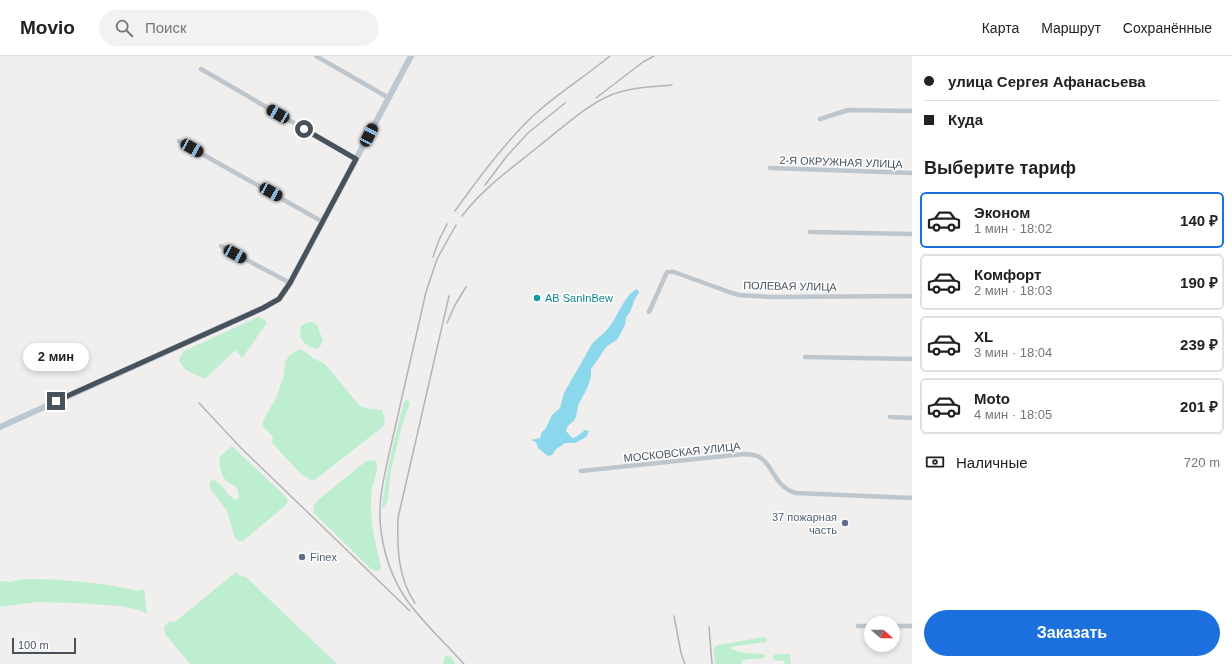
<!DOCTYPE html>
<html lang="ru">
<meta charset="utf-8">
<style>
body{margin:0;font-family:Arial,sans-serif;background:#f2f2f2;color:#222;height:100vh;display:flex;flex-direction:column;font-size:15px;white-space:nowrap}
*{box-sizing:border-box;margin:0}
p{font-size:13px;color:#767676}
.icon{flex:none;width:22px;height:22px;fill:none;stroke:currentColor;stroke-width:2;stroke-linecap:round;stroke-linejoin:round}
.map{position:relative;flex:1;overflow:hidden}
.sheet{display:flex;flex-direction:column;background:#fff;width:320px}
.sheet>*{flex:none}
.banner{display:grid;align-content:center;height:88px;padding:0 12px;background:#fff}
.needle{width:26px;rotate:110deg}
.tools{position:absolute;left:864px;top:560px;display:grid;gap:8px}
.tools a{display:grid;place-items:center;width:36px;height:36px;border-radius:50%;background:#fff;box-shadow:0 2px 6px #0003;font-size:20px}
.scale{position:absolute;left:12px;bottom:10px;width:64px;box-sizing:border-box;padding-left:4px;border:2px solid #47525c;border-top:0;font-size:11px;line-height:14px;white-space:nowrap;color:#47525c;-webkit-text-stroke:3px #fff;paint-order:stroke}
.end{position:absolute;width:18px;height:18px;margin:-9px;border:5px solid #47525c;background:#fff;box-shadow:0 0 0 2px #fff}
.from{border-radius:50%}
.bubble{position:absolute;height:28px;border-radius:14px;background:#fff;box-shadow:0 2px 6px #0003;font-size:13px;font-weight:800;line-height:28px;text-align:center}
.car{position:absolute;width:12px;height:24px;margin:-12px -6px;border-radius:5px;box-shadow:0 0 3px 1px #0007;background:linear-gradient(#222 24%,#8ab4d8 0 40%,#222 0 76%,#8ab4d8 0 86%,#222 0)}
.banner b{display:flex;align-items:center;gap:14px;height:38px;font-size:15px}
.banner b+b{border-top:1px solid #e0e0e0}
.banner i{width:10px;height:10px;background:#222}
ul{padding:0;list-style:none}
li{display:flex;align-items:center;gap:12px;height:56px;margin:0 8px 6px;padding:0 4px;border:2px solid #e0e0e0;border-radius:6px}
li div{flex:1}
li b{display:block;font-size:15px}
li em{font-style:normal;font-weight:800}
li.selected{border-color:#1b70de}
li>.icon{width:36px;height:36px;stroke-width:1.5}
h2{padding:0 12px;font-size:18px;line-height:48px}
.pay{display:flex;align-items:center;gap:10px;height:44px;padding:0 12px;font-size:15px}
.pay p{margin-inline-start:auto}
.primary-button{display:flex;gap:8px;margin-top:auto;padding:8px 12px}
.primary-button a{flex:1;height:46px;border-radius:24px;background:#1b70de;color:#fff;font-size:16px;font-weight:800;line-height:46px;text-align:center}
header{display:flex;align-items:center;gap:24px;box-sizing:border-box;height:56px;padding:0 20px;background:#fff;border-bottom:1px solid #e0e0e0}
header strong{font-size:19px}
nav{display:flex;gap:22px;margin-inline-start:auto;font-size:14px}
.search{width:280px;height:36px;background:#f2f2f2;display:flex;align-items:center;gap:10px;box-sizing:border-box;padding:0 14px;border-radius:22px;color:#767676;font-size:15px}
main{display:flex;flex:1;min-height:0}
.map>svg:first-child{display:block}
.green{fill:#bdeed0}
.water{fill:#8bd7eb}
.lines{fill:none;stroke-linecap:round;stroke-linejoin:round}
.street{stroke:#bdc6cd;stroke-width:4.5}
.secondary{stroke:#bcc7d2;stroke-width:6}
.rail{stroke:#b1b4b9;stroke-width:1.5}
.route{stroke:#47525c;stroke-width:5}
.culture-dot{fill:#0f9aa8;stroke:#fff;stroke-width:1.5}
.service-dot{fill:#5c6f8a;stroke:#fff;stroke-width:1.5}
.labels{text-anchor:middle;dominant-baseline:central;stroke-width:3;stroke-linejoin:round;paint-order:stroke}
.street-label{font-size:11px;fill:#47525c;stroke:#fff}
.culture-label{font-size:11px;fill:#0d838f;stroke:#fff;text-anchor:start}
.service-label{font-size:11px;fill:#4e5e75;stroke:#fff;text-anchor:end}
</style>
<header>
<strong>Movio</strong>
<div class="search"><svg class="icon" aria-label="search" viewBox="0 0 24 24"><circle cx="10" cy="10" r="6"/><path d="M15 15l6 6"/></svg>Поиск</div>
<nav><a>Карта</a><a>Маршрут</a><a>Сохранённые</a></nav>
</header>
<main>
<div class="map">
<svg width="912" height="608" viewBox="0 0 912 608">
<rect width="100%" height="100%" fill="#f1eeee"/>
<path class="green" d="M258 261C262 262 265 262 267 267L242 302 235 294 205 323 186 314 179 305 180 300 184 295Z
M312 266 317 269 323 285 321 289 317 293C304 289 298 284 301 270L306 267Z
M299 293 304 295 313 302 325 308 359 349 365 352 382 354 385 363 384 370 380 373 316 423 311 424 303 420 272 387 273 381 263 370V365L276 342 284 319 285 306 289 300Z
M406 344 409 345V349L402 369 391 413 388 443 385 451 383 452 382 450C386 415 395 381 404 346Z
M232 390 287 442 288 446 286 449 243 485H238L235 482 227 455 211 434 209 428 212 423C224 427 226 440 236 444L239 442C239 425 229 432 223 420 220 415 220 407 219 401Z
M371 404 376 405C379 414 374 424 372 433 368 459 375 485 381 510L380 514 376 515 372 514 314 457C313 451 314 449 317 445L366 405Z
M236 516 239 519 246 521 337 608H190L165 578 164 571 170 565 175 566Z
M23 523C62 523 101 526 139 535L144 533 147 558 139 554 121 550 77 547 37 546 0 551V525L10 526Z
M763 581 767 583 766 586 731 591V593L744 597 764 598 765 601C758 605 750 601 742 605V608H715L714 591 719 589Z
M776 598H790L791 608H785L784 605 775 604 772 601Z
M447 599 451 601 455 608H443L445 600Z"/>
<path class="water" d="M636 233 638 234 639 237C632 244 633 255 626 261L625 269 617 284 607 290 591 313C592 328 584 337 578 350 577 354 577 359 575 363 572 368 567 368 566 375L572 382 576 381 585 374 589 375 587 380 581 384 575 387H565L556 393 552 399 548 400 538 392 536 386 531 384 540 382 542 376 546 372 552 359 560 352 564 337 592 288C596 283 601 280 606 275 618 262 621 244 636 233Z"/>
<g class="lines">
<path class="street" d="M316 0 389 42
M201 13 356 103
M820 63 848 54 912 55
M179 85 323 166
M770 112 912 117
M810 176 912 178
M221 190 290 227
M649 256 667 216H674L729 236 739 239 772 241 912 240
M805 301 912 303
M890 361 912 362
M581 415 744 398C748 399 751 398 754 399 773 403 772 431 796 437L912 442
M858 570H871
M893 570H912"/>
<path class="secondary" d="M0 371 263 252 279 243 290 227 411 0"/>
<path class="rail" d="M596 42 643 6 654 0
M485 129 507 100 528 77 565 47
M455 155C479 121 505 86 535 58 558 37 586 20 610 0
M462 160C483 132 512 112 539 90 562 72 585 50 611 39 630 31 652 31 672 29
M433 201 439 184 447 168
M447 267 455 249 466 231
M199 347 241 392 410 555
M415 547C398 523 397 491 398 462L449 240
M674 560 681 597 685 608
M709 571 712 608
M449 592 464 608
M452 595C436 578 417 560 404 540 388 515 379 482 380 453 380 437 384 422 387 407L426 236 437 203 456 169"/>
</g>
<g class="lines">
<path class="route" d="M56 345 263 252 279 243 290 227 356 103 304 73"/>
</g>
<circle class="culture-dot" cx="537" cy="242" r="4"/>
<g class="service-dot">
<circle cx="845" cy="467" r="4"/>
<circle cx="302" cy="501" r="4"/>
</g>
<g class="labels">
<g class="street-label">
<text transform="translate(841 106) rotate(2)">2-Я ОКРУЖНАЯ УЛИЦА</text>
<text transform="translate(790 230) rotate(1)">ПОЛЕВАЯ УЛИЦА</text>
<text transform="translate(682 396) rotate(-6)">МОСКОВСКАЯ УЛИЦА</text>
</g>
<g class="culture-label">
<text x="545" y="242">AB SanInBew</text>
</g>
<g class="service-label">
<text x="837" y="461">37 пожарная<tspan x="837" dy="13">часть</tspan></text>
<text x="310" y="501" text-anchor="start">Finex</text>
</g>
</g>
</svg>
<div class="tools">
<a><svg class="needle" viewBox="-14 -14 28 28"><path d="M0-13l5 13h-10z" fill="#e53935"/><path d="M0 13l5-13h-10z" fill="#767676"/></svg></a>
</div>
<div class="scale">100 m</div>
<i class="end from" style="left:304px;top:73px"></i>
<i class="end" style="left:56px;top:345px"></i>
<div class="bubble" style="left:23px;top:287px;width:66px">2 мин</div>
<i class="car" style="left:278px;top:58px;rotate:300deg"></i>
<i class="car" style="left:369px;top:79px;rotate:27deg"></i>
<i class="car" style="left:192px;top:92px;rotate:119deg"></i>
<i class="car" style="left:271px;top:136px;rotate:119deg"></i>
<i class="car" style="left:235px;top:198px;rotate:119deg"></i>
</div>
<section class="sheet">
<div class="banner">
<b><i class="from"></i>улица Сергея Афанасьева</b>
<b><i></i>Куда</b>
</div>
<h2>Выберите тариф</h2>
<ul>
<li class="selected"><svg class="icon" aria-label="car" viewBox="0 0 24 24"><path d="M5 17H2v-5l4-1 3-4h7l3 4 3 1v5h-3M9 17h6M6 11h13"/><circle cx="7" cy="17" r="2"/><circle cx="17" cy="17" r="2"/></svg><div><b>Эконом</b><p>1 мин · 18:02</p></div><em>140 ₽</em></li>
<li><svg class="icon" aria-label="car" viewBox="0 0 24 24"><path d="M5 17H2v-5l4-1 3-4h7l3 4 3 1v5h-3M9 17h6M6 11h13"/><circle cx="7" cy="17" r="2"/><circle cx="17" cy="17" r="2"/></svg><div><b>Комфорт</b><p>2 мин · 18:03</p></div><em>190 ₽</em></li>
<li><svg class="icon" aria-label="car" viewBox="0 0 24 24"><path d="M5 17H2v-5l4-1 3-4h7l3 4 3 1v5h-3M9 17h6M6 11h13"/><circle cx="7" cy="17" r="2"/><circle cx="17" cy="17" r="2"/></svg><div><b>XL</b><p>3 мин · 18:04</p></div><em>239 ₽</em></li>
<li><svg class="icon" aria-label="car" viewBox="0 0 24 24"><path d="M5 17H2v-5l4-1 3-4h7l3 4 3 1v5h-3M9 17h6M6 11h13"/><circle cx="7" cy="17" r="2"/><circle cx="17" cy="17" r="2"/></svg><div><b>Moto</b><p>4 мин · 18:05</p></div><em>201 ₽</em></li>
</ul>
<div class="pay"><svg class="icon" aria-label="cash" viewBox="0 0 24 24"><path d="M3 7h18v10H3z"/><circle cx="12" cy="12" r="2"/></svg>Наличные<p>720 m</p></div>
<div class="primary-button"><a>Заказать</a></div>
</section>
</main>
